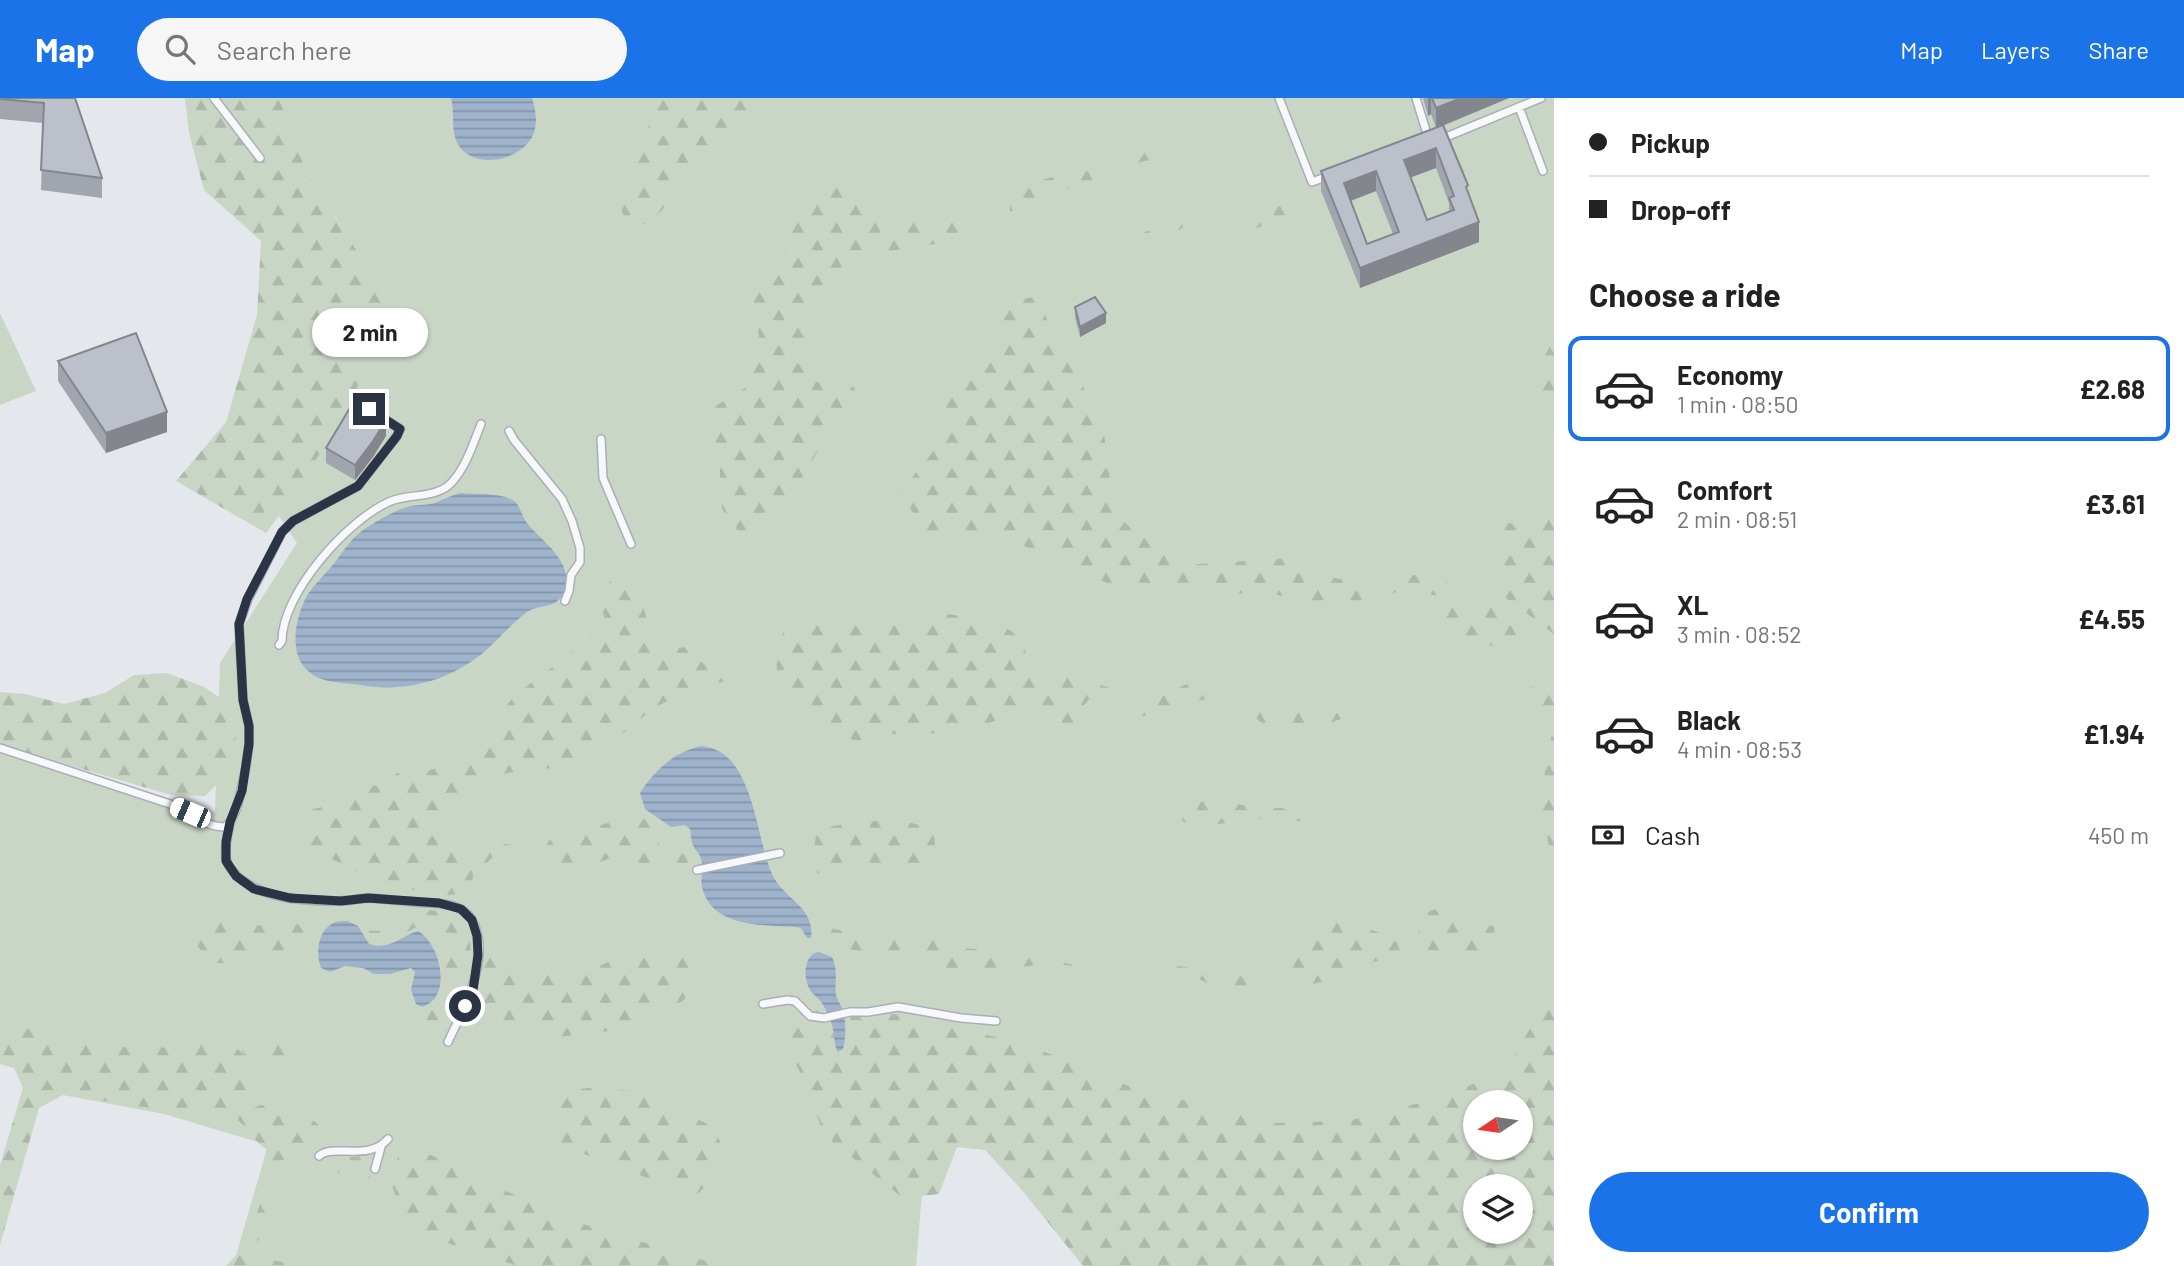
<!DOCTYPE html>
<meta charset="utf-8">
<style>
body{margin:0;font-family:Barlow,sans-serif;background:#f6f6f6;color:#222;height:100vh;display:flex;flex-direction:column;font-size:26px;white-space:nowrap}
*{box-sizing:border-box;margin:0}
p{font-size:23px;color:#767676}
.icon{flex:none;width:38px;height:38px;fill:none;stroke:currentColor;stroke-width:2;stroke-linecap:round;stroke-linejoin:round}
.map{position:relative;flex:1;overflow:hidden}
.panel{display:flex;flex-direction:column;background:#fff;width:630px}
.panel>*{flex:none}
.hud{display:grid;align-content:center;height:154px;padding:0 35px;background:#fff}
.needle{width:46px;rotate:257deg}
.buttons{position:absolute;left:1463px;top:992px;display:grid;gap:14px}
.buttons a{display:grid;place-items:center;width:70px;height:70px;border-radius:50%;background:#fff;box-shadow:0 2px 5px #0004;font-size:35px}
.end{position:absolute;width:32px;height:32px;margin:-16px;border:9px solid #2b3445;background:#fff;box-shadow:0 0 0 4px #fff}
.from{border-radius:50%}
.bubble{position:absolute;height:49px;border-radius:24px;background:#fff;box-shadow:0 2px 5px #0004;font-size:23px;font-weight:700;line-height:49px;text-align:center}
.car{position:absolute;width:21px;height:42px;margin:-21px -10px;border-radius:9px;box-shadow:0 0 5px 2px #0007;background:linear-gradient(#fff 24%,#345 0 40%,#fff 0 76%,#345 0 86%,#fff 0)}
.hud b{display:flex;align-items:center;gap:24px;height:66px;font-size:26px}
.hud b+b{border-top:2px solid #e0e0e0}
.hud i{width:18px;height:18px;background:#222}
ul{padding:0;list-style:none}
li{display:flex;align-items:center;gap:21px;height:105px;margin:0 14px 10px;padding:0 21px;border:4px solid transparent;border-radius:14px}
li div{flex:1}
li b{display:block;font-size:26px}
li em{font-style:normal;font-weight:700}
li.current{border-color:#1a73e8}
li>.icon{width:63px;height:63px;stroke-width:1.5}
h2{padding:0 35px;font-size:32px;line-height:84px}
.pay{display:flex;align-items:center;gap:18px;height:77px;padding:0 35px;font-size:26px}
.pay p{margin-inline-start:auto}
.cta{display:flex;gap:14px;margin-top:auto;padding:14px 35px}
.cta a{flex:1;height:80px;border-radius:42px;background:#1a73e8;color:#fff;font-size:28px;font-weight:700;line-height:80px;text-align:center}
header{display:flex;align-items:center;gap:42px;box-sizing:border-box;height:98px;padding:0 35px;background:#1a73e8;color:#fff}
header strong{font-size:33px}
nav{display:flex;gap:38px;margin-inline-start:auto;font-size:24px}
.search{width:490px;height:63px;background:#f6f6f6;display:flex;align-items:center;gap:18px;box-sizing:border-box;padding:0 24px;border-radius:38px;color:#767676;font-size:26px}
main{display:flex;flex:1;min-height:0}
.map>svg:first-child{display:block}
.grass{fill:#c9d6c5;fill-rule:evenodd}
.forest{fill:url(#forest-firs);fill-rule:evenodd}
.water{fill:url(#water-rules)}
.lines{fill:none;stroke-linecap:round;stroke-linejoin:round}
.service-casing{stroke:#a9aeb7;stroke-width:10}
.service{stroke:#f7f8fa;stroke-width:7}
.wall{fill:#a1a5ae;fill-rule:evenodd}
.shaded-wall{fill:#83868d}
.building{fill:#bbc0ca;stroke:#83868d;stroke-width:2;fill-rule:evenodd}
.route{stroke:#2b3445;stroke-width:9}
</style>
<header>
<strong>Map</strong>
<div class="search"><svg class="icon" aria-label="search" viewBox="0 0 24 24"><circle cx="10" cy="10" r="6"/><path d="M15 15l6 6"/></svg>Search here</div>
<nav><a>Map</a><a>Layers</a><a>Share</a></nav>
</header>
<main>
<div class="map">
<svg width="1554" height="1168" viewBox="0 0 1554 1168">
<defs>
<pattern id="forest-firs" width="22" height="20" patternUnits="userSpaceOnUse" patternTransform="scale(1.75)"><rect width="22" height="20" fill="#c9d6c5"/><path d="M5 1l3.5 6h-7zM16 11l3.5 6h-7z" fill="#adb8ab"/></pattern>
<pattern id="water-rules" width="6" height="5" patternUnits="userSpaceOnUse" patternTransform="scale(1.75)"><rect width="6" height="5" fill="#9fb4cc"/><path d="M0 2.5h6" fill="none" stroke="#8293a7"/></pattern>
</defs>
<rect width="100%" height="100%" fill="#e4e7ec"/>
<path class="grass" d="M278 0H1554V1061L927 1033 916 1168H233L268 1047 164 1016 63 997 0 960V652L215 714 220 565 297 445 279 418 398 218 305 71ZM1475 1004H1521V1050H1475Z
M0 215 36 293 0 307Z"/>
<path class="forest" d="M185 0H279L305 71 398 218 301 388 266 435 176 383 226 324 257 217 261 143 204 92 189 35Z
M650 0H762L715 44 675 98 651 124 636 128 627 125 621 111 648 35Z
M1150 53 1158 54 1154 62 1144 63 1081 90 1050 92 1010 114V106L1030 86 1052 79 1089 73Z
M834 70 851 105 894 119 926 121 959 113 968 128 948 144 891 153 827 174 797 264 815 284H849L857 294 848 320 817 354 784 412 748 447 722 411 719 358 704 315 745 290 762 257 753 201 781 157 808 102Z
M1300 101 1306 107 1305 115 1276 122 1244 136 1230 137 1229 125Z
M1177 123 1182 125 1183 129 1178 133 1142 147 1137 148 1133 145 1134 140 1139 136Z
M1039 198 1056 248 1075 268 1092 312 1103 328 1110 382 1119 420 1166 458 1185 467 1289 460 1329 479 1375 487 1414 477 1435 476 1455 489 1470 506 1491 508 1528 521 1534 533 1532 542 1505 549 1474 546 1441 532V498L1400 493 1351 507 1319 505 1268 495 1248 496 1147 487 1115 489 1103 483 1083 481 1074 475 1063 463 1050 456 980 435 966 434 952 439 937 440 926 432 899 396 935 351 948 292 959 275 969 269 981 275 997 244 999 229 1008 211 1023 201Z
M1554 241V316L1525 293Z
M1554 410V536L1506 500 1493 469 1501 425 1528 426 1552 415Z
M614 481C644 493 638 497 648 523 652 534 660 544 666 553L684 549C697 562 712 571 726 584L698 586 677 599 655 609 603 652 587 655 559 670 533 671 507 675 444 701C437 720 435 732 445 749 468 754 488 743 513 747L510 753 492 760 473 777 471 794 448 797 432 792H403L381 788 364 781 351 769 320 757 308 743 307 726 310 712 348 702 405 671 419 675 466 662 498 632 503 612 515 597 570 556 605 524 601 504 604 488Z
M948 516C972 520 1004 521 1020 542 1026 550 1028 564 1032 573L1091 583 1115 592 1093 597 1074 618 1090 629 1084 633 1071 631 1038 617 1022 613 978 629 957 630 921 638 909 635 876 637 859 643 838 638 820 632 804 614 777 575 776 551 785 531 816 527H860Z
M167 575 204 589 229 606 236 639 228 675 205 698 171 697 0 647V594L25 596 64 606 105 595 134 577Z
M1208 581 1214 586 1218 597C1205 603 1194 602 1180 605 1161 608 1147 620 1128 622L1130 612 1145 607 1184 587Z
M1532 589 1554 596V780L1543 713 1545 669 1554 627 1529 603Z
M1250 603H1261L1286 614 1311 612 1339 615 1341 621 1329 625 1304 626 1275 630 1260 624 1247 610Z
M1199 703 1219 707 1236 706 1261 710H1282L1318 718V724L1257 721 1197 729 1184 724 1176 717 1183 707Z
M633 718 642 720 658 729 657 741 662 754C676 756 687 752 698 764 677 775 657 766 635 767H631L628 761 617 758 600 764 559 766 550 759 547 745 551 741Z
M865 723C891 723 911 720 934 734L935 749 941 763 934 771 920 774 895 771 878 773 859 771 818 776 813 765 816 735 828 729Z
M1435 811C1455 811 1472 827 1494 828L1495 849C1476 868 1439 858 1418 848L1419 825 1425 815Z
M430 812C439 814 453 814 461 821 483 840 462 911 446 928L439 925 403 932C414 918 433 915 446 901 448 876 442 851 429 829L420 827 395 841 379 846 373 843 368 833C387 832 402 837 414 817Z
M202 818C214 819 223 822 234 824 241 826 259 827 267 828 286 829 288 819 309 832L310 842 308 859 256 857 232 865H218L205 856 188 839Z
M1329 825C1350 825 1382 832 1398 845L1400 855C1391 862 1383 860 1374 864 1357 871 1311 893 1293 885 1291 883 1288 880 1285 877 1285 870 1284 860 1286 854 1291 837 1315 830 1329 825Z
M831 830 852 835 904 836 937 842 949 849 1016 854 1087 870 1051 865 985 874 959 872 939 874 909 857 860 854 830 845 823 840Z
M487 853 499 855 519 871 569 880 623 858 657 855 676 856 689 863 697 876 694 893 680 905 658 910 644 929 558 939 526 926 482 919 475 910 476 904Z
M1163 866C1185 867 1199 874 1219 877 1239 879 1243 876 1264 885 1232 911 1223 890 1194 879 1180 875 1163 875 1149 874Z
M1554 889V1168H1083L1021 1091 985 1052 957 1049 939 1096 903 1100 824 1037 803 980 781 938 802 909 854 907 1023 945 1126 987 1271 1025 1348 1023 1431 1002 1505 974ZM1475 1004H1521V1050H1475ZM1475 1088H1521V1134H1475Z
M0 921C55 942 114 953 173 949 191 948 215 941 232 947 236 949 241 954 244 957L241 947 243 943 251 940 262 946 277 943 305 953 309 958 305 963C294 965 287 961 276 961 266 961 258 964 248 960L255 967 248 1003 224 1021 63 997 39 1010 0 1147V1067L23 990 14 970 0 966Z
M587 990 647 993 714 1030 728 1061 699 1095 658 1084 563 1048 552 1021 564 993Z
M260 1007 273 1008C281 1017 286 1017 297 1013L306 1016 324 1032C320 1044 309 1050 306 1062 295 1064 284 1058 275 1066L270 1081 272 1122 267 1132 252 1149 247 1168H226L237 1156 250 1134 260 1106 270 1054C254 1044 251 1034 238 1022L240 1016Z
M399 1056 431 1057 501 1091 586 1127 722 1168H518L435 1141 399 1107 390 1083Z
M370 1057V1089L367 1092 361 1091 338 1075 337 1064 342 1060Z
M256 1159 283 1164 289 1168H253Z"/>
<path class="water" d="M451 0H532C536 13 538 25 533 37 521 63 476 72 459 48 450 34 455 15 451 0Z
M461 395C477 397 501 394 514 403 520 407 522 419 527 425 543 445 577 465 563 496 556 511 539 506 527 514 511 526 499 541 484 554 449 583 405 595 360 587 342 584 319 586 306 571 288 553 296 516 308 496 315 486 324 477 332 468 342 456 350 441 363 432 377 423 394 412 411 408 419 406 428 408 437 404 445 401 452 397 461 395Z
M701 648C755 652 755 741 773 778 785 802 815 809 811 840H807L801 830 796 829C764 827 711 830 702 789 700 779 704 770 701 761 700 755 695 753 693 747 691 743 691 736 690 731L685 727 671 729 645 711 640 695C655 672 674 654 701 648Z
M347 823 358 828 369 846C389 853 401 838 418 833 441 846 453 900 422 909L416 906 411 892 415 874 411 870 390 876H374L363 870 345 868 330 874 321 870C315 855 318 830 336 824 339 823 344 823 347 823Z
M819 854 832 859C839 874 834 883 836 897 838 903 841 907 843 912 846 920 846 943 843 951L838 954C833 945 835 936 832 927 830 921 827 913 823 907 820 900 812 897 809 890 803 878 804 856 819 854Z"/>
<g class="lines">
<defs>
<path id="service" d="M214 0 260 60
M1279 0 1312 84 1328 78
M1416 0 1428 39
M1519 9 1543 73
M1438 40 1446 39 1541 0
M509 333 514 342 562 401 572 423 580 450V464L571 477 569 493 565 503
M601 341 603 380 631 446
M279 547 282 543C282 495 348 421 391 403 409 396 432 400 448 388 465 373 473 346 481 326
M0 650 173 707C190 715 206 729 225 729L230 724 237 710 246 669 249 646V628L243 602 239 526 248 501 282 434 293 423 358 388 397 338 400 331 369 311
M230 724C228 736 224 750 226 761 228 769 236 778 242 782 269 802 306 803 339 803 350 803 360 800 371 800 385 801 399 803 414 804 433 806 460 802 472 822 493 859 463 911 448 944
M697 772 780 755
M763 906 787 902 795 903 810 918 824 920 850 914H868L898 909 961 920 996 923
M319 1058C334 1045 368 1064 388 1041
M375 1071 381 1049"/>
</defs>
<use href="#service" class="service-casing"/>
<use href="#service" class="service"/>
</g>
<path class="wall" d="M0 0H75L102 80V100L41 92 43 25 0 21Z
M1423 0H1509L1443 28 1468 94 1479 144 1360 190 1321 93V73L1436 30 1431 16 1428 18ZM1436 70 1449 105V114L1427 122 1411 79ZM1376 93 1393 136 1367 146 1351 103Z
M1075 209 1106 225 1080 239 1075 219Z
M58 263 167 334 106 355 58 283Z
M386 338 373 359 355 382 326 365V350Z"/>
<path class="shaded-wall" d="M1428 0H1431V16L1428 18Z
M1461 0H1509L1436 30V10Z
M1436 50V70L1404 82V62Z
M1376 73V93L1344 105V85Z
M1479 124V144L1360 190V170Z
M1106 215V225L1080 239V229Z
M167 314V334L106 355V335Z
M386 322V338L373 359 355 382V367Z"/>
<path class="building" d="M0 0H75L102 80 41 72 44 5 0 1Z
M1432 0H1461L1436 10Z
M1443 27 1468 87 1466 89 1479 124 1360 170 1321 73ZM1436 50 1454 98 1449 100 1454 112 1427 122 1404 62ZM1376 73 1399 134 1367 146 1344 85Z
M1095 199 1106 215 1080 229 1075 209Z
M136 235 167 314 106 335 58 263Z
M354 303 386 322 373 343 355 367 326 350Z"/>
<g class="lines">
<path class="route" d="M369 311 400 331 397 338 358 388 293 423 282 434 247 501 239 526 243 602 249 628V646L242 693 230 724 226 744V763L236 778 254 791 290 800 341 803 368 800 439 805 461 811 472 822 477 838 478 857 473 892 465 908"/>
</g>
</svg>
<div class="buttons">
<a><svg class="needle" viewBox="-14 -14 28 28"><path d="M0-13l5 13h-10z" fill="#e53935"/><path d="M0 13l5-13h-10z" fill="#767676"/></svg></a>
<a><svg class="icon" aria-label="layers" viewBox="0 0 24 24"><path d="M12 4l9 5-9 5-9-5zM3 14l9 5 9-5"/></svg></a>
</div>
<i class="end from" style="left:465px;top:908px"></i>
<i class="end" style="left:369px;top:311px"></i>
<div class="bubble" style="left:312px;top:210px;width:116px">2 min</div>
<i class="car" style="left:190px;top:715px;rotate:293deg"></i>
</div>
<section class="panel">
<div class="hud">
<b><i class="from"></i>Pickup</b>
<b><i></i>Drop-off</b>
</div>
<h2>Choose a ride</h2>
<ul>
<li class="current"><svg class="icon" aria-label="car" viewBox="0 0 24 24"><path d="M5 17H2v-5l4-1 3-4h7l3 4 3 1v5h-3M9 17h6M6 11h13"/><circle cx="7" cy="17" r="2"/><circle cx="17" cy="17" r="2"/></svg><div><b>Economy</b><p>1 min · 08:50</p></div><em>£2.68</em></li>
<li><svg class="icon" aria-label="car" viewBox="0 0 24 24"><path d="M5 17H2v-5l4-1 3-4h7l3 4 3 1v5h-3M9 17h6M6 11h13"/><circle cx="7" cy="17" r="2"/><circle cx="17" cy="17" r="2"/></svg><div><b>Comfort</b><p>2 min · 08:51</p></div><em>£3.61</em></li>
<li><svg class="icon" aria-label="car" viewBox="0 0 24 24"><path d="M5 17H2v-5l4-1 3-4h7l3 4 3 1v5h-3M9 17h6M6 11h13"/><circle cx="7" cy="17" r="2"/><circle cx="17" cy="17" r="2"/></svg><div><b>XL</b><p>3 min · 08:52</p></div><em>£4.55</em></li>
<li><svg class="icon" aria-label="car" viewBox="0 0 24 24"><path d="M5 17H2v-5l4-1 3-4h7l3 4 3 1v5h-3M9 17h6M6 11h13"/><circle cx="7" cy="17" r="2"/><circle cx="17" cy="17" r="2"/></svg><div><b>Black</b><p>4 min · 08:53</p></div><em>£1.94</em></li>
</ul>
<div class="pay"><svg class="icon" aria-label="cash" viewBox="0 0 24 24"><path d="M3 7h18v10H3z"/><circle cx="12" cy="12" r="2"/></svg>Cash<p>450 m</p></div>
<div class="cta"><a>Confirm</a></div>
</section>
</main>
